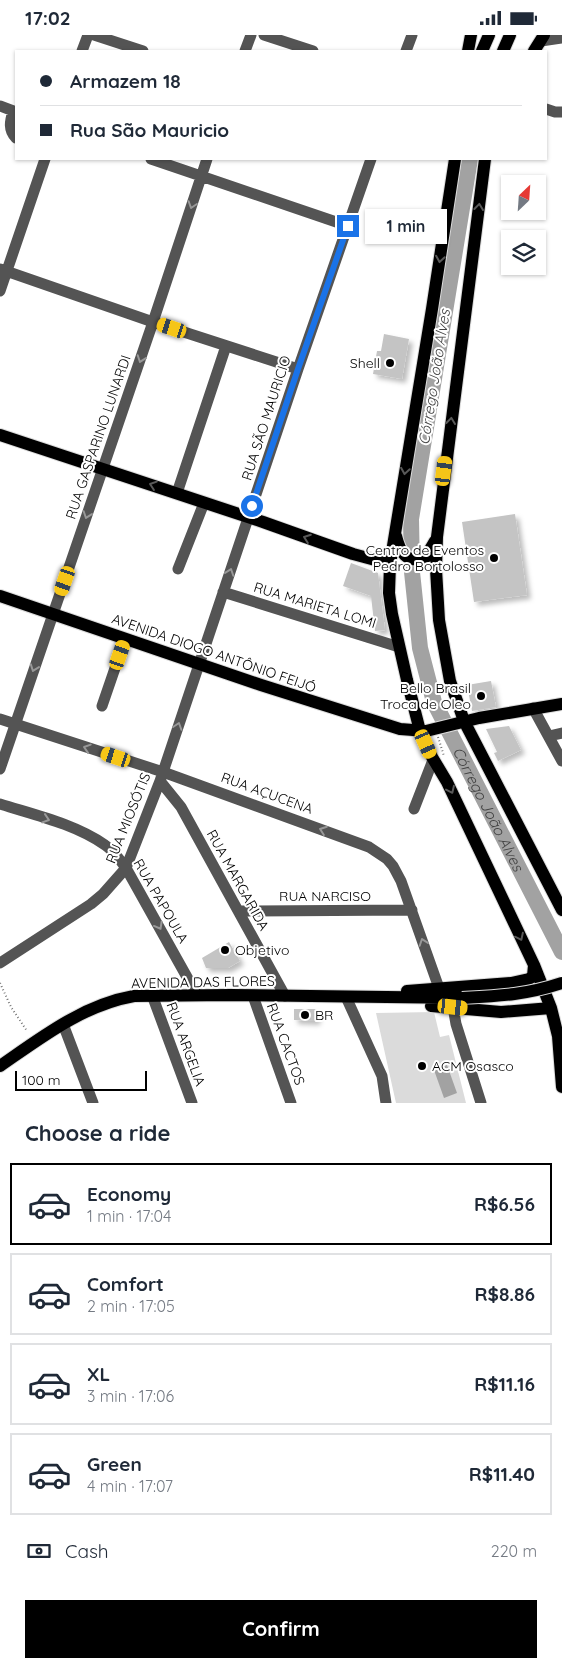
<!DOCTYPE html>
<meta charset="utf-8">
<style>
body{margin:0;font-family:Quicksand,sans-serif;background:#f6f6f7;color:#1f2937;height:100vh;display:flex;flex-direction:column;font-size:19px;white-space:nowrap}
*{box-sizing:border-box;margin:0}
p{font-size:16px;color:#747a83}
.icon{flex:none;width:28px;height:28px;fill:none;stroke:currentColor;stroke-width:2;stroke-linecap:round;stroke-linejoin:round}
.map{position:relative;height:1068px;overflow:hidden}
.drawer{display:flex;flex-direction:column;background:#fff;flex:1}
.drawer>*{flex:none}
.banner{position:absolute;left:15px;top:15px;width:532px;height:110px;border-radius:0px;box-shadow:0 1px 4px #0004;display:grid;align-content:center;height:110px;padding:0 25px;background:#fff}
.needle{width:32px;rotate:25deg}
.tools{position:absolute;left:501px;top:140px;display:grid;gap:10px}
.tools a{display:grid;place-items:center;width:45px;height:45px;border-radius:0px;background:#fff;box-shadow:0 1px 4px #0004;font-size:25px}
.scale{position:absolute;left:15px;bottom:12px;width:132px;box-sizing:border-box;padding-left:5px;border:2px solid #000;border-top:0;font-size:14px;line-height:18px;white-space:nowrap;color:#000;-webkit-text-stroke:4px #fff;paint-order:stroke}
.end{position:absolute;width:22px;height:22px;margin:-11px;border:6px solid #1a73e8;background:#fff;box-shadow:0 0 0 2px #fff}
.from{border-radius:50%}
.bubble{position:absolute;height:35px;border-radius:0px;background:#fff;box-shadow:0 1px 4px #0004;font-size:16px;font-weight:700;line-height:35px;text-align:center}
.car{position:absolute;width:15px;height:30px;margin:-15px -8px;border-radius:6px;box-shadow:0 0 4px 1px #0007;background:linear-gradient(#f5c518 24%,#345 0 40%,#f5c518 0 76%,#345 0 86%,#f5c518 0)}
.banner b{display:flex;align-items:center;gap:18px;height:48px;font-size:19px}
.banner b+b{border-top:1px solid #e0e1e3}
.banner i{width:12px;height:12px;background:#1f2937}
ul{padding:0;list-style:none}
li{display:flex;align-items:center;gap:15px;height:82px;margin:0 10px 8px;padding:0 15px;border:2px solid #e0e1e3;border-radius:0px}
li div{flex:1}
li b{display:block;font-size:19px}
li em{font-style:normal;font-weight:700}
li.current{border-color:#000}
li>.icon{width:45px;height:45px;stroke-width:1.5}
h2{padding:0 25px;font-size:22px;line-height:60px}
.pay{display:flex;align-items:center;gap:12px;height:55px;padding:0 25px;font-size:19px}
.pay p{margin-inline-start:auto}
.action{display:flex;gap:10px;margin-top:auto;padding:10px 25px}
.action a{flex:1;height:58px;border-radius:0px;background:#000;color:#fff;font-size:20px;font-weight:700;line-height:58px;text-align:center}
.status{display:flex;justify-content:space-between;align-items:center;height:35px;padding:0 25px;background:#fff;direction:ltr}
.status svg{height:14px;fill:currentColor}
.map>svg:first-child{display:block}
.green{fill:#dbdbdb}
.water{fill:#a2a2a2}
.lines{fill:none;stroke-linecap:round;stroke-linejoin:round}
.river{stroke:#a2a2a2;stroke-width:16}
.building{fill:#c4c4c4;filter:url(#shadow)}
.major-casing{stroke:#dbdbdb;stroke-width:14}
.path{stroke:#767676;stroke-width:2;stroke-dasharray:1 2.5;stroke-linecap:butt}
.minor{stroke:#545454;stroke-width:11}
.major{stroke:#000;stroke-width:12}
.major-bridge-casing{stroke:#dbdbdb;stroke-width:14;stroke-linecap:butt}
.major-bridge{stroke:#000;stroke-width:12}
.oneway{stroke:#989898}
.oneway2{stroke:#595959}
.route{stroke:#1a73e8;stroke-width:6}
.poi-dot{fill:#000;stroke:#fff;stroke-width:2}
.labels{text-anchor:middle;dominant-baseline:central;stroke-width:4;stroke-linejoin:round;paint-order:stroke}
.poi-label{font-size:14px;fill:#000;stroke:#fff;text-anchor:end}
.street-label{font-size:14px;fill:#000;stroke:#fff}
.water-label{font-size:15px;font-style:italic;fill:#434343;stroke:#fff}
</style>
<div class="status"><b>17:02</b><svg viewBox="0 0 49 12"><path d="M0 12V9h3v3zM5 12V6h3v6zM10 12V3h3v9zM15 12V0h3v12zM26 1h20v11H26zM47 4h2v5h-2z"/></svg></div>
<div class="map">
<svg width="562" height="1068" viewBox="0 0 562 1068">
<defs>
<filter id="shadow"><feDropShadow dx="4" dy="4" stdDeviation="2.5" flood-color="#0004"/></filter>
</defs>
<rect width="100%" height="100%" fill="#fff"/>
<path class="green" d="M434 977 440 1002 449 1000 466 1068H396L376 978Z"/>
<path class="water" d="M447 1030 457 1058 444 1063 434 1035Z"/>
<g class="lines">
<path class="river" id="s1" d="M470 124 411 484 412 537 420 613 434 667 562 917"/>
</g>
<path class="building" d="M384 299 409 304 402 344 373 339 377 316H381Z
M515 479 527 560 474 567 462 487Z
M351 528 378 538 385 595 375 596 371 561 343 551Z
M491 646 496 672 472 676 467 650Z
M509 691 521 715 498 726 494 718 497 717 486 694Z
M229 907 240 926 228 933H206L202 923Z
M294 974H317L316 986 294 985Z"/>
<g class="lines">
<defs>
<path id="major" d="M468 16 471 0
M482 16 489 0
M503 16 510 0
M534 16 544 0
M455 124 432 274 390 529 389 558 392 579 407 645 420 696 432 722 447 747 534 930 551 973 558 1001 562 1052
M485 124 437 502 436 534 439 585 450 646 464 686 562 875
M0 400 263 487 353 519 390 529
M396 501C400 517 406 529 425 523L435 506
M0 561 261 650 400 694 426 696 479 683 562 669
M407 956 511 948 529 944 533 941 534 930
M431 971 501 977 551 973
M0 1031C42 1002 83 970 134 961L231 960 462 963"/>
</defs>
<use href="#major" class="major-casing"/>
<path class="path" d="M438 702 444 721
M0 948 11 972 27 996"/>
<path class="minor" d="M94 0 143 16
M264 0 313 16
M541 6 562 3
M82 16 88 0
M245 16 251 0
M406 16 412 0
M0 71 16 77
M546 74 555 77H562
M13 76C10 86 8 95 16 103
M151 124 348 191
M0 234 153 287 298 334
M0 256 45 124
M177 458 226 311
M178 534 204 468
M223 557 399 612
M102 671 125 604
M533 673 562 726
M0 684 163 737 369 812 387 824 393 831 401 846 439 953
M549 701 562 698
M0 734 153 287 207 124
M160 746 181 772 285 961
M0 769C35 780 75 789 105 810 114 816 120 825 126 833L197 960
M414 774 433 725
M239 876 412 875
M0 928 91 869 103 859 126 833 160 746 298 334 371 124
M152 960 192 1068
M253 961 291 1068
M346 962 382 1041 386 1068
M453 972 456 989 481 1068
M63 989 93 1068"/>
<use href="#major" class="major"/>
<defs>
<path id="major-bridge" d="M462 963C500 961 526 960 562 948"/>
</defs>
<use href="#major-bridge" class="major-bridge-casing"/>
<use href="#major-bridge" class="major-bridge"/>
</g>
<defs><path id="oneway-chevron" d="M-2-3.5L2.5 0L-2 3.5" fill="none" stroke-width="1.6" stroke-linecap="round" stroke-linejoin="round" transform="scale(1.25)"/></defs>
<g class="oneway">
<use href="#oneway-chevron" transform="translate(192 170) rotate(108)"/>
<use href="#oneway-chevron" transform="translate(141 324) rotate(109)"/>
<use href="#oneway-chevron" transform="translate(87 480) rotate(109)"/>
<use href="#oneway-chevron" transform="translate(230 537) rotate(-71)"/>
<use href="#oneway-chevron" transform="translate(34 633) rotate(110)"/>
<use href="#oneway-chevron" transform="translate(178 691) rotate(-72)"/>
<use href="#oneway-chevron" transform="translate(87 713) rotate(-162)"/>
<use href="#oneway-chevron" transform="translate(46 784) rotate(18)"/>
<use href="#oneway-chevron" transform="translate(323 795) rotate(-160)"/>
<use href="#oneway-chevron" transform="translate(159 891) rotate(61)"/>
<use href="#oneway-chevron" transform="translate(423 907) rotate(-109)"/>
</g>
<g class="oneway2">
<use href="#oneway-chevron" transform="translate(479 172) rotate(-83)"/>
<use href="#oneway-chevron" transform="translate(440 224) rotate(99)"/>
<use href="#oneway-chevron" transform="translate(451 386) rotate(-83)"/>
<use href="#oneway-chevron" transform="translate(405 436) rotate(99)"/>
<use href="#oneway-chevron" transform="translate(153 450) rotate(-161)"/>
<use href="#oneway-chevron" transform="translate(307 503) rotate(-160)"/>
<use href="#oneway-chevron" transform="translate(451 755) rotate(65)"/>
<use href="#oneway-chevron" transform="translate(520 902) rotate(64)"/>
</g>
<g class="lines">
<path class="route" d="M252 471 298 334 348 191"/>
</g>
<g class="poi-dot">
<circle cx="390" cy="328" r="5"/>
<circle cx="494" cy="523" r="5"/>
<circle cx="481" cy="661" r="5"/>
<circle cx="225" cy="915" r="5"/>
<circle cx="305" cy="980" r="5"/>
<circle cx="422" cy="1031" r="5"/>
</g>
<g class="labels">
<g class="poi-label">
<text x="380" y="328">Shell</text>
<text x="484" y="515">Centro de Eventos<tspan x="484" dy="16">Pedro Bortolosso</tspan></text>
<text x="471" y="653">Bello Brasil<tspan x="471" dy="16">Troca de Oleo</tspan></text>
<text x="235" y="915" text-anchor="start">Objetivo</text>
<text x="315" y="980" text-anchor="start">BR</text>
<text x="432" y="1031" text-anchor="start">ACM Osasco</text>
</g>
<g class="street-label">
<text transform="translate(266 383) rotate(-72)">RUA SÃO MAURICIO</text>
<text transform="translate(98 402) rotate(-71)">RUA GASPARINO LUNARDI</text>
<text transform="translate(315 570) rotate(17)">RUA MARIETA LOMI</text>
<text transform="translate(214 618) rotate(19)">AVENIDA DIOGO ANTÔNIO FEIJÓ</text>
<text transform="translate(267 758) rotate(20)">RUA AÇUCENA</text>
<text transform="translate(128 783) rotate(-68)">RUA MIOSÓTIS</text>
<text transform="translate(238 845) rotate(61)">RUA MARGARIDA</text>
<text x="325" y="861">RUA NARCISO</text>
<text transform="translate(161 866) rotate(60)">RUA PAPOULA</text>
<text transform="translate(203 947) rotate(-1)">AVENIDA DAS FLORES</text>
<text transform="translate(186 1009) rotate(70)">RUA ARGELIA</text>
<text transform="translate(286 1009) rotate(70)">RUA CACTOS</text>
</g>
<g class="water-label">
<text transform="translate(434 342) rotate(-81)">Córrego João Alves</text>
<text stroke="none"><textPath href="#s1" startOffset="670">Córrego João Alves</textPath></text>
</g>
</g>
</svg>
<div class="tools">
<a><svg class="needle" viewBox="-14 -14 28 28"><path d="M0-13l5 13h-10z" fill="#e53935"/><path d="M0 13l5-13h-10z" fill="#747a83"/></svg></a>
<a><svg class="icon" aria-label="layers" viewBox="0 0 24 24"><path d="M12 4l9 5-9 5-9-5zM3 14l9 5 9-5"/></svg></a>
</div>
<div class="scale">100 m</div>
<i class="end from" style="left:252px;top:471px"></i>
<i class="end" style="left:348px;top:191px"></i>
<div class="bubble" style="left:365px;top:174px;width:82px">1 min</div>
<i class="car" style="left:172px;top:293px;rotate:288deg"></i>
<i class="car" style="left:444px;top:436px;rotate:7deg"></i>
<i class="car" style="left:65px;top:546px;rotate:199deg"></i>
<i class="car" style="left:120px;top:620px;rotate:19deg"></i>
<i class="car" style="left:426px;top:709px;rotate:156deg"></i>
<i class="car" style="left:116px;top:722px;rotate:288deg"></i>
<i class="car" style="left:453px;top:972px;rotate:96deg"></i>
<div class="banner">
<b><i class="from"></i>Armazem 18</b>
<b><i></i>Rua São Mauricio</b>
</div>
</div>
<section class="drawer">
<h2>Choose a ride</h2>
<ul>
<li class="current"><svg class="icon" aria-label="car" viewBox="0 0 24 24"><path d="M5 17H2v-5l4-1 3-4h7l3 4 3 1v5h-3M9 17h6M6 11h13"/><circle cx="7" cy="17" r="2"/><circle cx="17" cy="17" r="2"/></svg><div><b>Economy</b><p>1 min · 17:04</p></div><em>R$6.56</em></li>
<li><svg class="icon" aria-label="car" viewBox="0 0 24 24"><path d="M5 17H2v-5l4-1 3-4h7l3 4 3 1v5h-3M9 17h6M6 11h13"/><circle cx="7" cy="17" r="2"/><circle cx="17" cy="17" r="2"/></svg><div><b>Comfort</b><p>2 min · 17:05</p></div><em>R$8.86</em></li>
<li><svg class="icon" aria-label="car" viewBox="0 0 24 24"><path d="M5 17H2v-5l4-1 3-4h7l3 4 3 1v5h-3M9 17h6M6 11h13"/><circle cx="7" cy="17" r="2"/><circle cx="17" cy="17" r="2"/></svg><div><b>XL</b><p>3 min · 17:06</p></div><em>R$11.16</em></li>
<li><svg class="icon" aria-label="car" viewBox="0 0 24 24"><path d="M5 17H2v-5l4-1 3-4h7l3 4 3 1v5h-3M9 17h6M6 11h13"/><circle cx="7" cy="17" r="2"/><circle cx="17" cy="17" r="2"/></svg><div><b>Green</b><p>4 min · 17:07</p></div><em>R$11.40</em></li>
</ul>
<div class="pay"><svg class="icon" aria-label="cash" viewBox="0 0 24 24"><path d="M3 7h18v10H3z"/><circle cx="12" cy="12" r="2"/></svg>Cash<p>220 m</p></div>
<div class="action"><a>Confirm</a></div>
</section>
